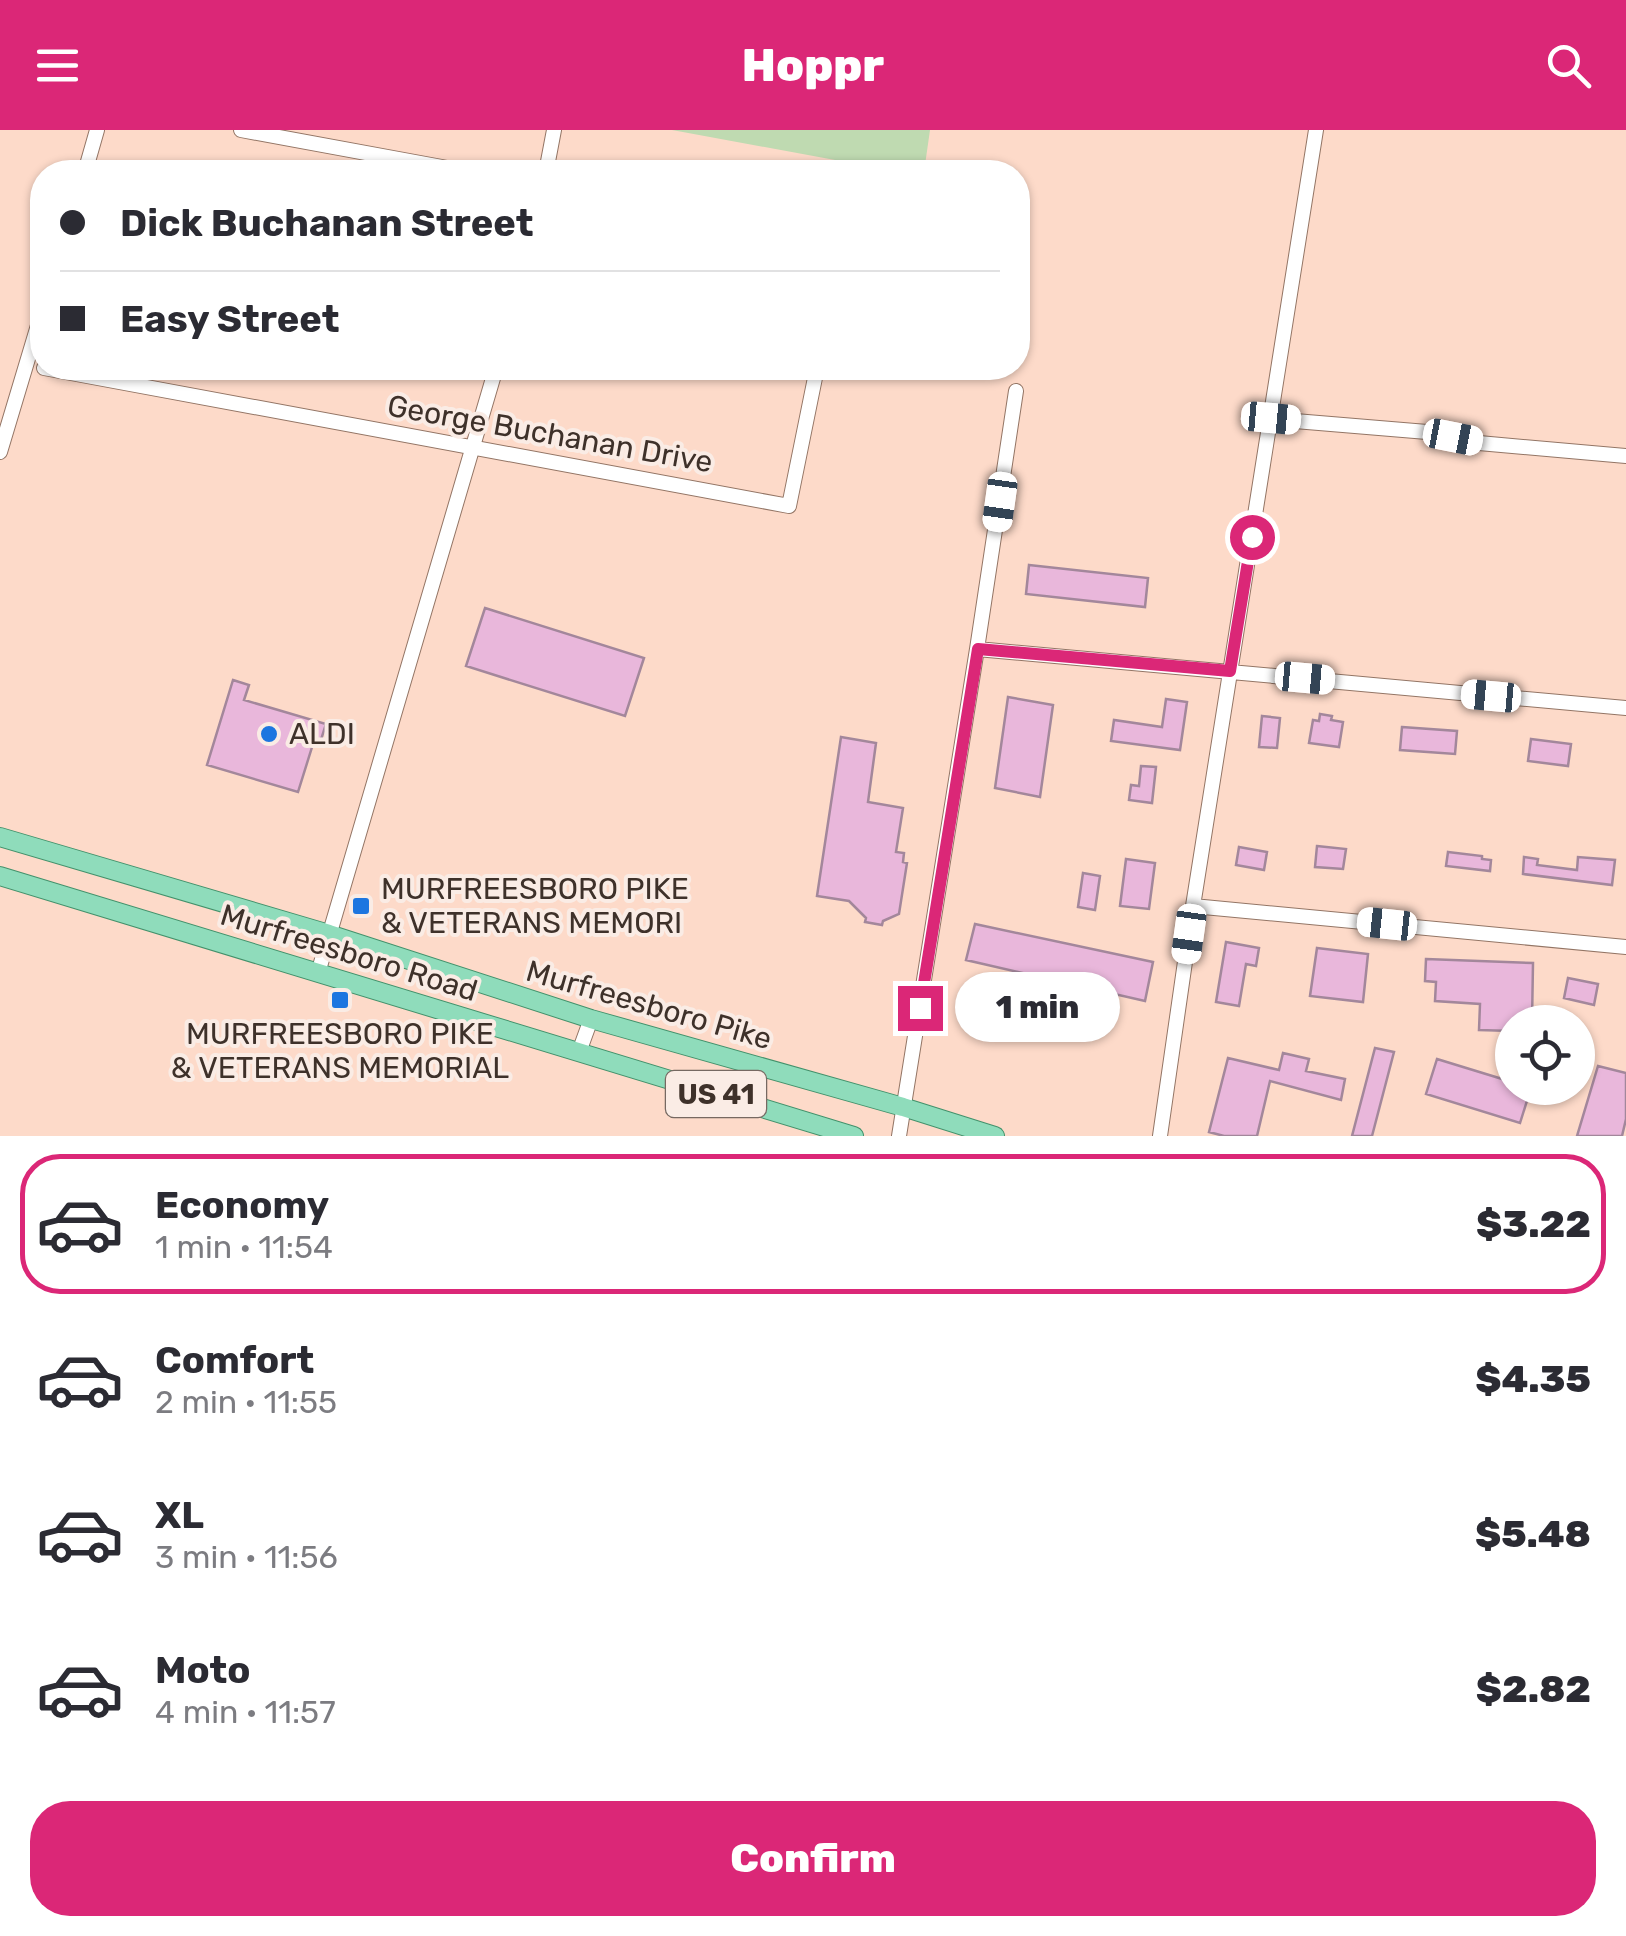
<!DOCTYPE html>
<meta charset="utf-8">
<style>
body{margin:0;font-family:Rubik,sans-serif;background:#f2f2f3;color:#2b2b33;height:100vh;display:flex;flex-direction:column;font-size:38px;white-space:nowrap}
*{box-sizing:border-box;margin:0}
p{font-size:32px;color:#7c7c81}
.icon{flex:none;width:55px;height:55px;fill:none;stroke:currentColor;stroke-width:2;stroke-linecap:round;stroke-linejoin:round}
.map{position:relative;height:1006px;overflow:hidden}
.side{display:flex;flex-direction:column;background:#fff;flex:1}
.side>*{flex:none}
.guide{position:absolute;left:30px;top:30px;width:1000px;height:220px;border-radius:40px;box-shadow:0 2px 8px #0004;display:grid;align-content:center;height:220px;padding:0 30px;background:#fff}
.fabs{position:absolute;left:1495px;top:875px;display:grid;gap:20px}
.fabs a{display:grid;place-items:center;width:100px;height:100px;border-radius:50%;background:#fff;box-shadow:0 2px 8px #0004;font-size:50px}
.end{position:absolute;width:45px;height:45px;margin:-22px;border:12px solid #db2777;background:#fff;box-shadow:0 0 0 5px #fff}
.from{border-radius:50%}
.bubble{position:absolute;height:70px;border-radius:35px;background:#fff;box-shadow:0 2px 8px #0004;font-size:32px;font-weight:800;line-height:70px;text-align:center}
.car{position:absolute;width:30px;height:60px;margin:-30px -15px;border-radius:12px;box-shadow:0 0 8px 2px #0007;background:linear-gradient(#fff 24%,#345 0 40%,#fff 0 76%,#345 0 86%,#fff 0)}
.guide b{display:flex;align-items:center;gap:35px;height:95px;font-size:38px}
.guide b+b{border-top:2px solid #e1e1e2}
.guide i{width:25px;height:25px;background:#2b2b33}
ul{padding:18px 0 0;list-style:none}
li{display:flex;align-items:center;gap:30px;height:140px;margin:0 20px 15px;padding:0 10px;border:5px solid transparent;border-radius:40px}
li div{flex:1}
li b{display:block;font-size:38px}
li em{font-style:normal;font-weight:800}
li.active{border-color:#db2777}
li>.icon{width:90px;height:90px;stroke-width:1.5}
.cta{display:flex;gap:20px;margin-top:auto;padding:20px 30px}
.cta a{flex:1;height:115px;border-radius:40px;background:#db2777;color:#fff;font-size:40px;font-weight:800;line-height:115px;text-align:center}
header{display:flex;justify-content:space-between;align-items:center;height:130px;padding:0 30px;background:#db2777;color:#fff;font-size:45px;font-weight:800}
.map>svg:first-child{display:block}
.green{fill:#bfdab1}
.building{fill:#e9b7db;stroke:#a3879b;stroke-width:2.5}
.lines{fill:none;stroke-linecap:round;stroke-linejoin:round}
.minor-casing{stroke:#937565;stroke-width:16}
.major-casing{stroke:#43916b;stroke-width:20}
.minor{stroke:#fff;stroke-width:14}
.major{stroke:#8fdcbb;stroke-width:18}
.route{stroke:#db2777;stroke-width:12}
.poi-dot{fill:#1d76e0;stroke:#faece5;stroke-width:4}
.labels{text-anchor:middle;dominant-baseline:central;stroke-width:8;stroke-linejoin:round;paint-order:stroke}
.shield{fill:#faece5;stroke:#766962;stroke-width:2.5}
.shield-label{font-size:28px;font-weight:bold;fill:#3e312a}
.street-label{font-size:30px;fill:#3e312a;stroke:#faece5}
.poi-label{font-size:30px;fill:#3e312a;stroke:#faece5;text-anchor:start}
</style>
<header><svg class="icon" aria-label="menu" viewBox="0 0 24 24"><path d="M4 6h16M4 12h16M4 18h16"/></svg>Hoppr<svg class="icon" aria-label="search" viewBox="0 0 24 24"><circle cx="10" cy="10" r="6"/><path d="M15 15l6 6"/></svg></header>
<div class="map">
<svg width="1626" height="1006" viewBox="0 0 1626 1006">
<rect width="100%" height="100%" fill="#fddac9"/>
<path class="green" d="M672 0H930L924 42H900Z"/>
<path class="building" d="M1029 435 1148 448 1145 477 1026 464Z
M485 478 644 528 625 586 466 536Z
M233 550 249 555 244 570 326 594 319 616 313 614 298 662 207 635Z
M1008 567 1053 575 1040 667 995 658Z
M1166 569 1187 572 1180 620 1111 611 1114 590 1162 597Z
M1320 584 1332 586 1331 590 1343 592 1339 617 1309 613 1313 590 1319 591Z
M1262 586 1280 588 1277 618 1259 617Z
M1402 597 1457 601 1455 624 1400 620Z
M841 607 876 613 868 672 903 678 896 722 904 723 903 732 907 733 899 784 883 791 882 795 865 792 866 788 849 771 817 766Z
M1531 609 1571 614 1568 636 1528 631Z
M1141 636 1156 637 1152 673 1129 670 1131 655 1139 656Z
M1317 716 1346 719 1343 739 1315 737Z
M1239 717 1267 722 1264 740 1236 735Z
M1448 722 1482 726V729L1491 730 1490 741 1446 736Z
M1524 727 1538 729 1537 735 1577 740 1578 727 1615 730 1612 755 1523 744Z
M1126 729 1155 733 1149 779 1120 776Z
M1083 743 1100 746 1095 780 1078 777Z
M975 794 1153 832 1145 871 966 830Z
M1226 812 1259 818 1256 836 1246 834 1239 876 1216 872Z
M1317 818 1368 824 1363 872 1310 866Z
M1426 829 1533 833 1532 892H1512V901L1479 900 1480 874 1435 871 1436 852 1425 851Z
M1568 848 1598 854 1594 875 1564 868Z
M1375 918 1394 922 1372 1006H1352Z
M1283 923 1309 929 1306 941 1345 949 1341 970 1270 951 1257 1006H1224L1209 1002 1228 928 1279 940Z
M1437 929 1512 952V958H1531L1520 993 1426 964Z
M1598 936 1626 943V989L1622 1006H1577Z"/>
<g class="lines">
<defs>
<path id="minor" d="M241 0 469 42
M85 42 97 0
M546 42 554 0
M44 238 789 376 817 238
M799 238 816 241
M1271 289 1427 302 1479 313 1626 326
M0 322 42 182
M977 519 1626 578
M1193 776 1626 817
M318 843 496 238
M579 922 591 889
M899 1006 977 519 1016 261
M1160 1006 1193 776 1316 0"/>
<path id="major" d="M0 707 329 804 591 889 903 977 995 1006
M0 746 854 1006"/>
</defs>
<use href="#minor" class="minor-casing"/>
<use href="#major" class="major-casing"/>
<use href="#minor" class="minor"/>
<use href="#major" class="major"/>
</g>
<g class="lines">
<path class="route" d="M920 878 978 519 1230 541 1252 407"/>
</g>
<g class="poi-dot">
<circle cx="269" cy="604" r="10"/>
<rect x="351" y="766" width="20" height="20" rx="5"/>
<rect x="330" y="860" width="20" height="20" rx="5"/>
</g>
<g class="labels">
<rect class="shield" x="666" y="941" width="100" height="46" rx="8"/>
<g class="shield-label">
<text x="716" y="964">US 41</text>
</g>
<g class="street-label">
<text transform="translate(550 304) rotate(10)">George Buchanan Drive</text>
<text transform="translate(349 823) rotate(17)">Murfreesboro Road</text>
<text transform="translate(649 875) rotate(16)">Murfreesboro Pike</text>
</g>
<g class="poi-label">
<text x="289" y="604">ALDI</text>
<text x="381" y="759">MURFREESBORO PIKE<tspan x="381" dy="34">&amp; VETERANS MEMORI</tspan></text>
<text x="340" y="904" text-anchor="middle">MURFREESBORO PIKE<tspan x="340" dy="34">&amp; VETERANS MEMORIAL</tspan></text>
</g>
</g>
</svg>
<div class="fabs">
<a><svg class="icon" aria-label="locate" viewBox="0 0 24 24"><circle cx="12" cy="12" r="6"/><path d="M12 2v4M12 18v4M2 12h4M18 12h4"/></svg></a>
</div>
<i class="end from" style="left:1252px;top:407px"></i>
<i class="end" style="left:920px;top:878px"></i>
<div class="bubble" style="left:955px;top:842px;width:165px">1 min</div>
<i class="car" style="left:1271px;top:288px;rotate:95deg"></i>
<i class="car" style="left:1453px;top:307px;rotate:101deg"></i>
<i class="car" style="left:1000px;top:372px;rotate:188deg"></i>
<i class="car" style="left:1305px;top:548px;rotate:95deg"></i>
<i class="car" style="left:1491px;top:566px;rotate:275deg"></i>
<i class="car" style="left:1387px;top:794px;rotate:276deg"></i>
<i class="car" style="left:1189px;top:804px;rotate:188deg"></i>
<div class="guide">
<b><i class="from"></i>Dick Buchanan Street</b>
<b><i></i>Easy Street</b>
</div>
</div>
<section class="side">
<ul>
<li class="active"><svg class="icon" aria-label="car" viewBox="0 0 24 24"><path d="M5 17H2v-5l4-1 3-4h7l3 4 3 1v5h-3M9 17h6M6 11h13"/><circle cx="7" cy="17" r="2"/><circle cx="17" cy="17" r="2"/></svg><div><b>Economy</b><p>1 min · 11:54</p></div><em>$3.22</em></li>
<li><svg class="icon" aria-label="car" viewBox="0 0 24 24"><path d="M5 17H2v-5l4-1 3-4h7l3 4 3 1v5h-3M9 17h6M6 11h13"/><circle cx="7" cy="17" r="2"/><circle cx="17" cy="17" r="2"/></svg><div><b>Comfort</b><p>2 min · 11:55</p></div><em>$4.35</em></li>
<li><svg class="icon" aria-label="car" viewBox="0 0 24 24"><path d="M5 17H2v-5l4-1 3-4h7l3 4 3 1v5h-3M9 17h6M6 11h13"/><circle cx="7" cy="17" r="2"/><circle cx="17" cy="17" r="2"/></svg><div><b>XL</b><p>3 min · 11:56</p></div><em>$5.48</em></li>
<li><svg class="icon" aria-label="car" viewBox="0 0 24 24"><path d="M5 17H2v-5l4-1 3-4h7l3 4 3 1v5h-3M9 17h6M6 11h13"/><circle cx="7" cy="17" r="2"/><circle cx="17" cy="17" r="2"/></svg><div><b>Moto</b><p>4 min · 11:57</p></div><em>$2.82</em></li>
</ul>
<div class="cta"><a>Confirm</a></div>
</section>
